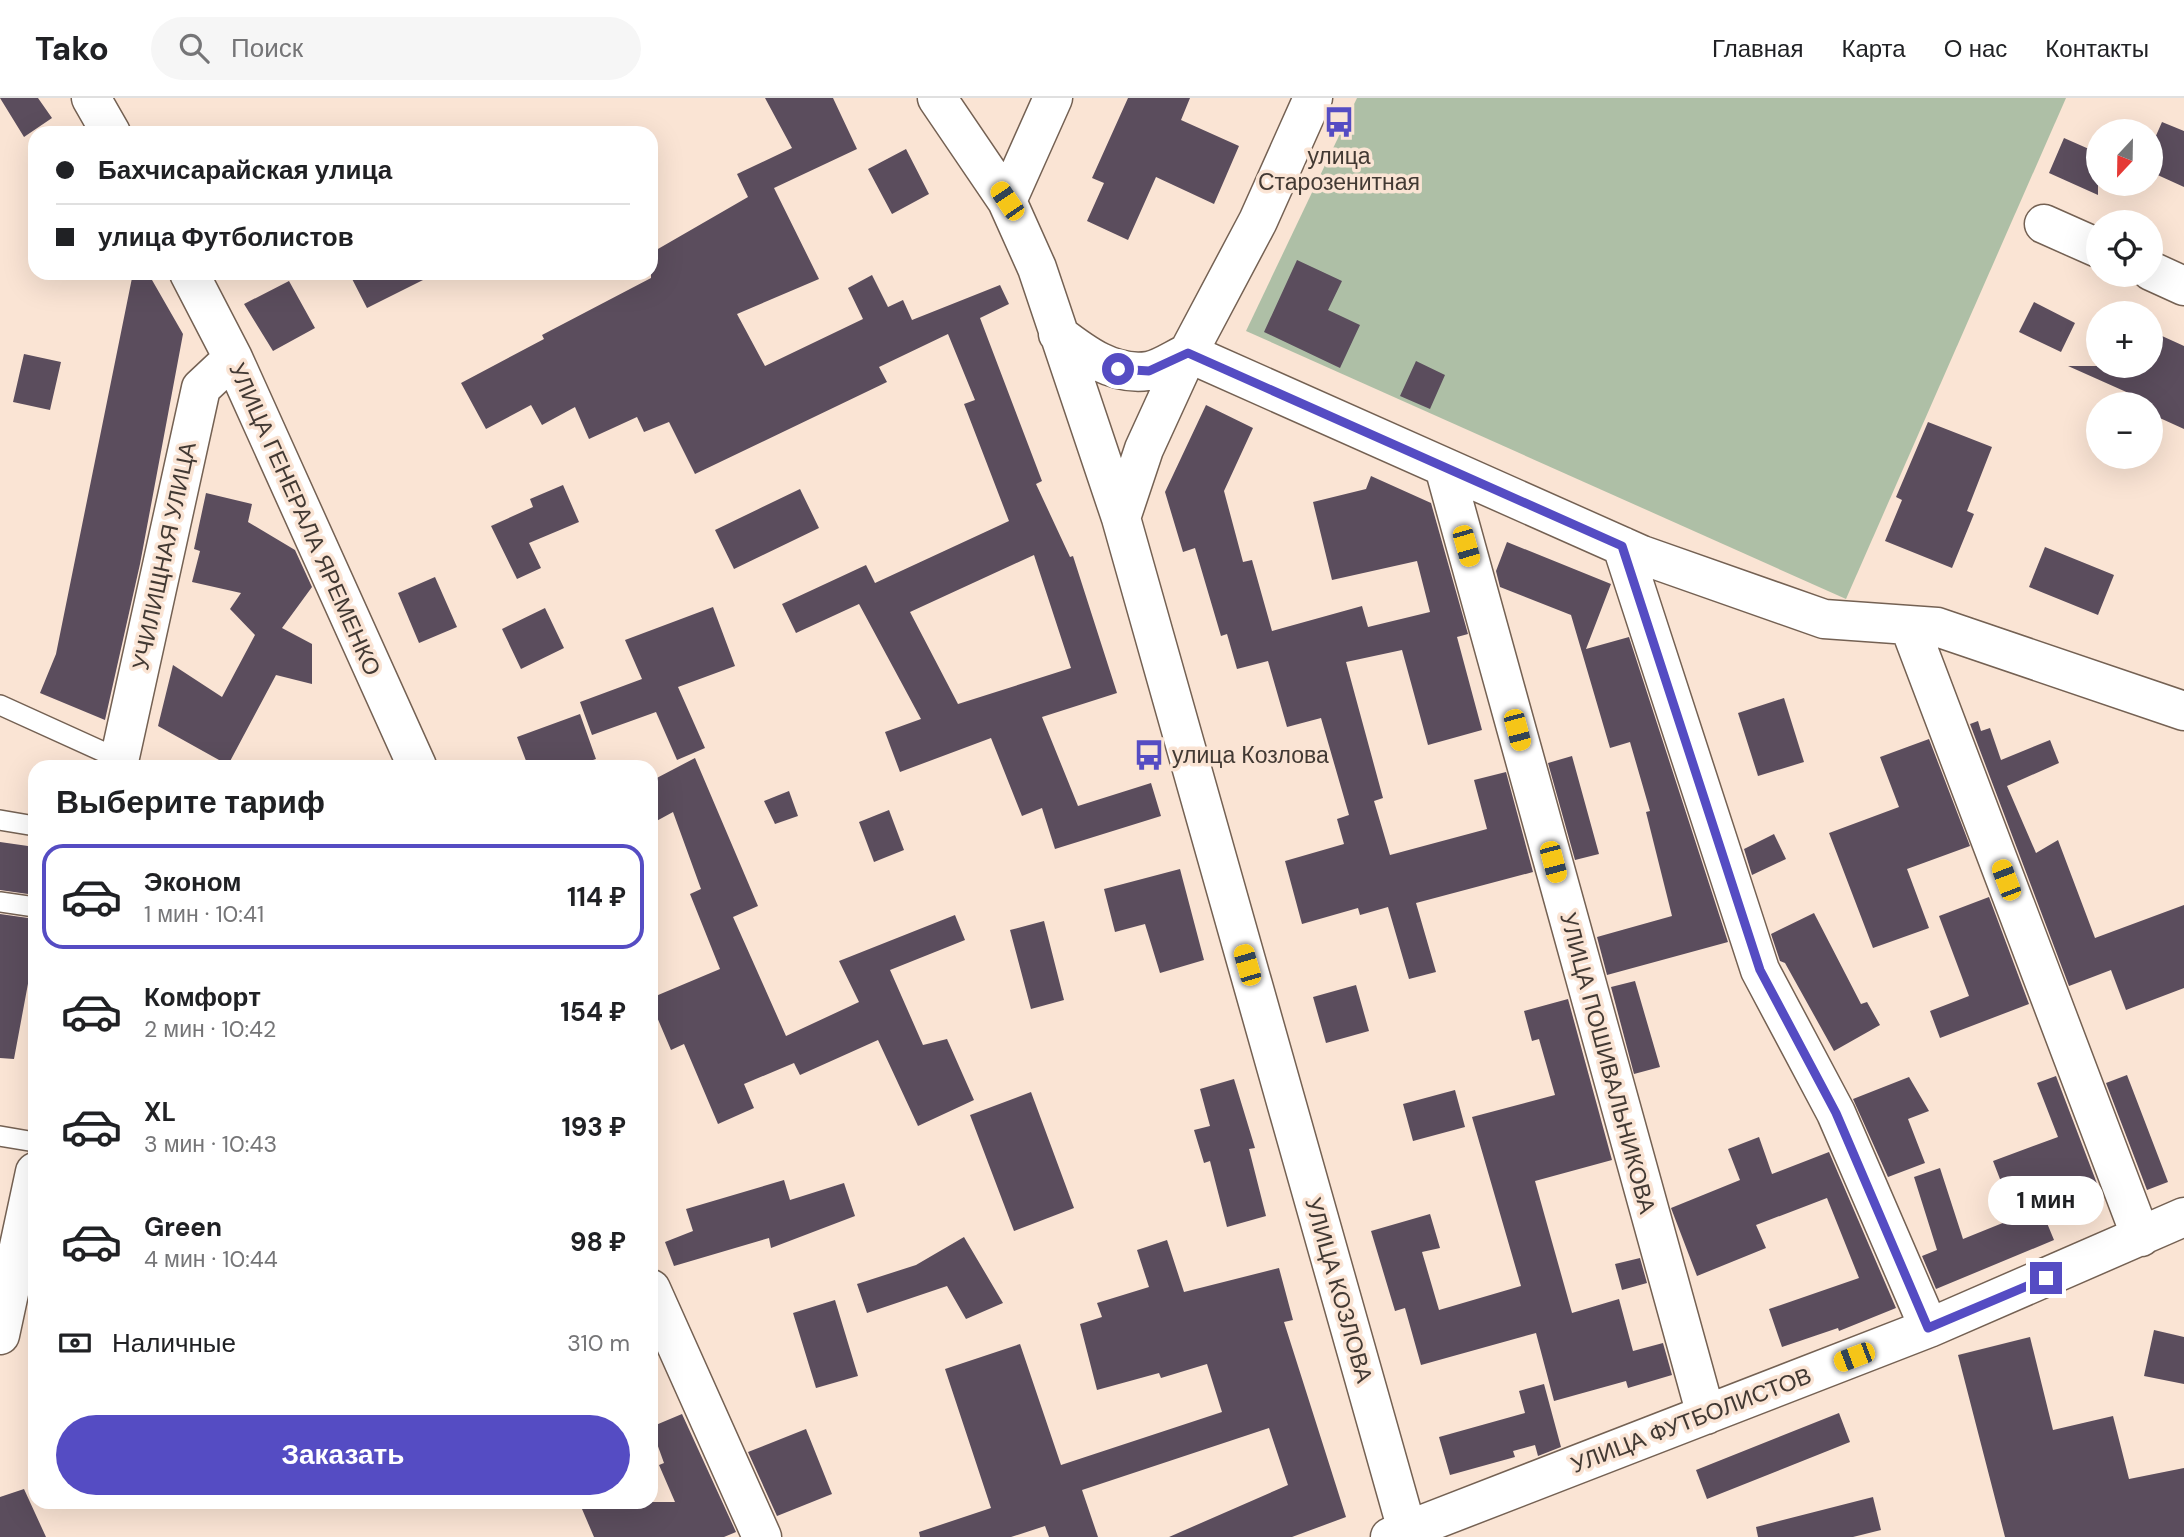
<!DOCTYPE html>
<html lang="ru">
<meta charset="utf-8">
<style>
body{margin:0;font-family:"DM Sans",sans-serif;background:#f6f6f6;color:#202124;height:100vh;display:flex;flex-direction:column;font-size:26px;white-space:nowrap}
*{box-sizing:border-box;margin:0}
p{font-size:23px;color:#757577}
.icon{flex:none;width:38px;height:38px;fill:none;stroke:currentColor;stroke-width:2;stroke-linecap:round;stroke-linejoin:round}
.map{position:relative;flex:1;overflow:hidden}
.sheet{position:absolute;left:28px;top:662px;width:630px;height:749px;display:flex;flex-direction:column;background:#fff;border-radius:21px;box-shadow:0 7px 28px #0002}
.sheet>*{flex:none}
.banner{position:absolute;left:28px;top:28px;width:630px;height:154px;border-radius:21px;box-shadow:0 7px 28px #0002;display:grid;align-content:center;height:154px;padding:0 28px;background:#fff}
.needle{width:46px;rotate:202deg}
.controls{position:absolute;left:2086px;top:21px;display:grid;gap:14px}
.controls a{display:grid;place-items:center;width:77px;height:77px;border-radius:50%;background:#fff;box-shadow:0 7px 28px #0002;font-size:35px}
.end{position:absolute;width:32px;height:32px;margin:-16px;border:9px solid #554cc3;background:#fff;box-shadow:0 0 0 4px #fff}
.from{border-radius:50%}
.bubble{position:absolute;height:49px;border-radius:24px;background:#fff;box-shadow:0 7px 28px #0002;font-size:23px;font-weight:700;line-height:49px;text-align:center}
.car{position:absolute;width:21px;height:42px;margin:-21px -10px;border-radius:9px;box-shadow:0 0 5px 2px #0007;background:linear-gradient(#f5c518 24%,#345 0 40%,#f5c518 0 76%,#345 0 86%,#f5c518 0)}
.banner b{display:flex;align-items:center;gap:24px;height:66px;font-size:26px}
.banner b+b{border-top:2px solid #e0e0e0}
.banner i{width:18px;height:18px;background:#202124}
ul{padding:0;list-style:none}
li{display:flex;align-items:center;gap:21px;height:105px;margin:0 14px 10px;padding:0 14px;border:4px solid transparent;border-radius:21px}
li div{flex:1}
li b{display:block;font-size:26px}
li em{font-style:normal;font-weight:700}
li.selected{border-color:#554cc3}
li>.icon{width:63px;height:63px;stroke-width:1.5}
h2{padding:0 28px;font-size:32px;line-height:84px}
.pay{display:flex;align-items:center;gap:18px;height:77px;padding:0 28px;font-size:26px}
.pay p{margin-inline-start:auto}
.primary-button{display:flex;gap:14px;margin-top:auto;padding:14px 28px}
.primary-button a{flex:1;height:80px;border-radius:42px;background:#554cc3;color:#fff;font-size:28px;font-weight:700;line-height:80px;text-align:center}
header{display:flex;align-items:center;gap:42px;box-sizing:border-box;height:98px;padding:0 35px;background:#fff;border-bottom:2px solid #e0e0e0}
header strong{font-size:33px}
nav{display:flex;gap:38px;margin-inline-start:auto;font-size:24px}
.search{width:490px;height:63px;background:#f6f6f6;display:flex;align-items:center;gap:18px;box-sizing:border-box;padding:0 24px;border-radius:38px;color:#757577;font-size:26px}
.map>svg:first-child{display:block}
.green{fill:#aebfa6}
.building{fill:#5b4d5d;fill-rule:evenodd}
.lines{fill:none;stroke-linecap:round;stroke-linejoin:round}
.lane-casing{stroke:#746153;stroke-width:22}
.street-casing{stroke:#746153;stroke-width:41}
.secondary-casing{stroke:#746153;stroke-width:41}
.lane{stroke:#fff;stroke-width:19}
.street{stroke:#fff;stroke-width:38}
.secondary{stroke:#fff;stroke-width:38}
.route{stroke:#554cc3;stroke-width:9}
.labels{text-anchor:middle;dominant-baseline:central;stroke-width:7;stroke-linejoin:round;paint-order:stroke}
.poi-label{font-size:23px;fill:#423933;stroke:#fae4d4}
.street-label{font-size:23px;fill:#423933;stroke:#fae4d4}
</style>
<header>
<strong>Tako</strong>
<div class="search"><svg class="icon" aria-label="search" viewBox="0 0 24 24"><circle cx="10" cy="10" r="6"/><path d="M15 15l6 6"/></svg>Поиск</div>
<nav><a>Главная</a><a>Карта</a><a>О нас</a><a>Контакты</a></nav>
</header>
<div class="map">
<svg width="2184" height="1439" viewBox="0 0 2184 1439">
<rect width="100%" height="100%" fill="#fae4d4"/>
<path class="green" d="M1357 0H2066L1846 501 1246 233Z"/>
<path class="building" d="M0 0H38L52 20 24 39Z
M765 0H833L857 51 774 90 819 181 737 216 765 268 863 221 848 190 872 177 888 209 903 202 912 222 1000 187 1009 206 980 220 1042 383 1036 386 1070 459 1073 458 1117 595 1042 619 1078 708 1151 685 1161 718 1055 751 1042 710 1022 718 991 640 900 674 885 634 921 621 859 506 796 535 782 506 866 467 875 485 1009 423 964 306 975 302 948 236 879 269 887 284 695 376 669 324 644 334 637 319 589 341 575 309 542 327 531 307 486 331 461 285 544 241 542 237 651 180V155L748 99 737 76 792 50ZM1034 457 1071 570 958 606 910 514Z
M1128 0H1190L1181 22 1239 48 1214 106 1156 79 1128 142 1087 123 1104 85 1092 80Z
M2162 24 2184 33V89L2151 74V49Z
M2064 40 2098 55V97L2049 75Z
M906 51 929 96 892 116 868 71Z
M1297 162 1342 183 1328 212 1360 227 1340 270 1264 234Z
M133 175H148L183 236 140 466 105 622 40 595 56 556Z
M349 175H437L367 210Z
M289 183 315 230 273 253 244 206Z
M2034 204 2075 225 2061 254 2019 234Z
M2151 233 2184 248V331L2151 316V305L2068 268H2151Z
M24 256 61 264 50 312 13 304Z
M1416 263 1445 277 1430 311 1400 298Z
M1206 307 1253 330 1224 393 1243 464 1252 462 1272 533 1362 508 1368 529 1430 514 1417 463 1332 482 1313 404 1366 391 1371 378 1431 405 1468 536 1457 539 1482 632 1428 647 1402 552 1346 564 1383 700 1374 703 1390 757 1487 731 1474 682 1506 674 1533 774 1416 805 1436 874 1409 881 1388 809 1360 817 1358 810 1302 826 1285 763 1344 746 1337 721 1349 717 1321 620 1287 629 1268 563 1237 571 1227 536 1221 538 1195 450 1183 454 1165 394Z
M1928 324 1992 349 1967 413 1974 416 1952 470 1885 443 1902 402 1896 399Z
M563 387 579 424 529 445 541 470 517 481 491 428 533 409 530 401Z
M800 391 819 430 734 471 715 432Z
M206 395 252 406 248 424 295 452 312 489 282 530 312 546V586L276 577 228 667 158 628 173 567 222 599 255 537 230 511 241 495 192 484 200 453 194 451Z
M1507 444 1611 486 1586 551 1629 539 1728 844 1607 877 1597 839 1672 818 1646 714 1650 713 1630 644 1610 650 1571 517 1500 489 1496 473Z
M2045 449 2114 477 2098 517 2029 489Z
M435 479 457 529 419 545 398 495Z
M713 509 735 568 678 589 705 650 677 662 656 614 592 637 580 604 642 581 625 542Z
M545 510 564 550 521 571 502 531Z
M1784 600 1804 664 1758 678 1738 615Z
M580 616 596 661 575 668H528L517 639Z
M1978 623 1981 633 1990 630 2001 662 2050 642 2059 665 2007 688 2036 755 2058 742 2095 840 2184 807V890L2126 912 2111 872 2069 888 1970 626Z
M1929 641 1970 748 1907 771 1929 830 1873 850 1829 735 1899 709 1880 659Z
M1572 658 1599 756 1575 762 1548 665Z
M695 660 758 808 733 819 786 938 859 904 839 863 955 817 965 842 890 872 923 947 947 941 974 1002 918 1028 878 942 800 977 794 965 744 986 754 1010 718 1026 684 946 671 952 651 905V900L720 871 690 796 701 791 673 714 651 726V683Z
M789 693 798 718 775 726 764 703Z
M889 712 904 752 874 764 859 724Z
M1774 736 1786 761 1752 777 1744 751Z
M0 744 35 749V797L0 792Z
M1180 771 1204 862 1160 875 1145 826 1115 834 1104 791Z
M1989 799 2029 906 1940 940 1930 913 1969 898 1939 818Z
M1814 815 1861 906 1867 904 1880 927 1834 953 1785 865 1780 863 1771 836Z
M0 816 35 821V848L14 961 0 960Z
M1044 823 1064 902 1031 911 1010 832Z
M1635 883 1660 969 1634 976 1611 889Z
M1356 887 1369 933 1326 945 1313 899Z
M1568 901 1612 1062 1535 1083 1545 1119 1572 1215 1619 1201 1633 1253 1663 1245 1672 1277 1628 1290 1626 1283 1554 1303 1536 1235 1421 1267 1405 1210 1395 1213 1371 1133 1430 1116 1440 1150 1422 1154 1439 1212 1521 1188 1472 1019 1555 997 1539 941 1532 943 1524 913Z
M2127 977 2168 1084 2147 1092 2106 985Z
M2056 978 2104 1104 2047 1125 2054 1142 1936 1191 1922 1158 1937 1152 1914 1079 1940 1070 1963 1141 2015 1120 1993 1063 2058 1039 2037 985Z
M1909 979 1929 1013 1908 1021 1925 1065 1888 1079 1853 1001Z
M1234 981 1255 1050 1249 1051 1266 1118 1227 1129 1210 1063 1204 1065 1194 1032 1210 1028 1200 991Z
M1455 992 1465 1029 1413 1043 1403 1006Z
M1031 994 1074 1110 1014 1133 970 1017Z
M1759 1039 1772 1076 1829 1054 1896 1210 1839 1233 1838 1230 1782 1249 1769 1211 1859 1180 1827 1100 1756 1127 1766 1150 1697 1178 1671 1110 1740 1082 1728 1051Z
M784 1082 790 1102 844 1085 855 1118 771 1150 769 1140 674 1168 665 1144 693 1133 686 1111Z
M964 1139 1003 1205 966 1221 947 1188 867 1215 857 1186 916 1167Z
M1167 1142 1184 1194 1279 1170 1293 1222 1284 1224 1346 1419 1292 1439H1169L1288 1387 1269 1330 1082 1392 1098 1439H1049L1045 1428 1011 1439H920L919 1434 991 1410 945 1271 1020 1246 1061 1367 1222 1314 1207 1266 1161 1280 1159 1275 1097 1292 1080 1226 1102 1219 1097 1205 1149 1189 1137 1152Z
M1640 1160 1647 1185 1622 1192 1615 1166Z
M835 1202 858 1278 816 1290 793 1215Z
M2154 1232 2184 1239V1286L2144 1278Z
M2030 1239 2053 1332 2113 1318 2129 1381 2184 1370V1439H2005L1958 1257Z
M1544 1286 1561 1349 1538 1358 1535 1347 1513 1353 1515 1359 1450 1377 1439 1339 1525 1315 1519 1293Z
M1839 1315 1850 1344 1707 1401 1696 1372Z
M682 1316 736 1434 724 1439H594L579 1404H675L659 1367 664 1365 651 1329Z
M806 1331 832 1396 777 1418 748 1354Z
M24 1391 46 1439H0V1399Z
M1873 1399 1881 1432 1853 1439H1758L1756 1429Z"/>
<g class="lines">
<defs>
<path id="lane" d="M0 607 119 661
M0 722 35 728
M0 804 35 809
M0 1038 35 1044"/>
<path id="street" d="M91 0 111 35
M2044 126 2098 150
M2151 173 2184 188
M189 175 233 260 417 668
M1188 255 1642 457 1824 521 1937 529 2184 613
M1444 369 1706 1317
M1622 448 1760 872 1836 1015 1929 1230
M1909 527 2141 1139
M118 668 201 290 233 260
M651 1191 762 1439
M0 1237 35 1074
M1390 1439 1929 1230 2184 1119"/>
<path id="secondary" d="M937 0 1007 103 1037 170 1121 420 1409 1439
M1007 103 1053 0
M1058 236C1084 256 1113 278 1148 273 1161 271 1176 260 1188 255
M1121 420 1144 351 1188 255 1258 123 1313 0"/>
</defs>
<use href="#lane" class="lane-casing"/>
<use href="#street" class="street-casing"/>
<use href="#secondary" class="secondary-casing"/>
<use href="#lane" class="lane"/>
<use href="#street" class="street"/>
<use href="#secondary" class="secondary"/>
</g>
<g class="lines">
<path class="route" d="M1118 271 1149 273 1188 255 1622 448 1760 872 1836 1015 1928 1230 2046 1180"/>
</g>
<defs>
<symbol id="bus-bare" viewBox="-9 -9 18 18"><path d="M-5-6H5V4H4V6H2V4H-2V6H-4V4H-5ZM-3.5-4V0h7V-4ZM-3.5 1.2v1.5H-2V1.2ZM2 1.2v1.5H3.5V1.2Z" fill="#554cc3" stroke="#fae4d4" stroke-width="2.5" paint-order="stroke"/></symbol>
</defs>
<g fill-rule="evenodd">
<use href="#bus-bare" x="1317" y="2" width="44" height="44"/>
<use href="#bus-bare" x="1127" y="635" width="44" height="44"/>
</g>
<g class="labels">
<g class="poi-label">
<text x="1339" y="58">улица<tspan x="1339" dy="26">Старозенитная</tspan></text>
<text x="1172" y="657" text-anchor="start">улица Козлова</text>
</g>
<g class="street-label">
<text transform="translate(305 421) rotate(66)">УЛИЦА ГЕНЕРАЛА ЯРЕМЕНКО</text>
<text transform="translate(164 458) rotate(-78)">УЧИЛИЩНАЯ УЛИЦА</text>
<text transform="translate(1608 965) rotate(75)">УЛИЦА ПОШИВАЛЬНИКОВА</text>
<text transform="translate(1339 1192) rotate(74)">УЛИЦА КОЗЛОВА</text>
<text transform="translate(1691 1322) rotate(-21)">УЛИЦА ФУТБОЛИСТОВ</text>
</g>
</g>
</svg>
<div class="controls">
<a><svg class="needle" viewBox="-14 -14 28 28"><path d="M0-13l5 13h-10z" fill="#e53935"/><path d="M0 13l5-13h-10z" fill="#757577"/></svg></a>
<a><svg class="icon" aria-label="locate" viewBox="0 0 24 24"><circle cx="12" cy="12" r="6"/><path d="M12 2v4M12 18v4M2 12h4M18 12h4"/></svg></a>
<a>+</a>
<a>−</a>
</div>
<i class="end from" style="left:1118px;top:271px"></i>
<i class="end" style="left:2046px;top:1180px"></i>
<div class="bubble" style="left:1988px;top:1078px;width:116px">1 мин</div>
<i class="car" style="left:1007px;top:103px;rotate:326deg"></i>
<i class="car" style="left:1466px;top:448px;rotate:164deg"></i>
<i class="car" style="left:1517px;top:632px;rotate:165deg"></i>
<i class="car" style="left:1553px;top:764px;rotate:165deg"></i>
<i class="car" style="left:2006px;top:782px;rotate:339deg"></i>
<i class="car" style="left:1247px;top:867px;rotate:344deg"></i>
<i class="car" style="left:1854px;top:1259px;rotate:249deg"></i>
<div class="banner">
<b><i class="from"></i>Бахчисарайская улица</b>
<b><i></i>улица Футболистов</b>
</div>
<section class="sheet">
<h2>Выберите тариф</h2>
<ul>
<li class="selected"><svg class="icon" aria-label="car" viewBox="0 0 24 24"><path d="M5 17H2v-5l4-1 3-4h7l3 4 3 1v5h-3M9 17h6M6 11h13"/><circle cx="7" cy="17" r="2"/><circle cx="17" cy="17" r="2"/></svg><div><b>Эконом</b><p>1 мин · 10:41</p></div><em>114 ₽</em></li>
<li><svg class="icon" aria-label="car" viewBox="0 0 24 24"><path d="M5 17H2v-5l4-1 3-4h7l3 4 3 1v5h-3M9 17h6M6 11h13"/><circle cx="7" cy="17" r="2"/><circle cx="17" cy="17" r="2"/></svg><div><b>Комфорт</b><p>2 мин · 10:42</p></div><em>154 ₽</em></li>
<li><svg class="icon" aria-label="car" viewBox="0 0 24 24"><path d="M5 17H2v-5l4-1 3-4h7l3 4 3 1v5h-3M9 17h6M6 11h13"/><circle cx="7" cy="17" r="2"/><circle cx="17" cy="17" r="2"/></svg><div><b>XL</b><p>3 мин · 10:43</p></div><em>193 ₽</em></li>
<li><svg class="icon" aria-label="car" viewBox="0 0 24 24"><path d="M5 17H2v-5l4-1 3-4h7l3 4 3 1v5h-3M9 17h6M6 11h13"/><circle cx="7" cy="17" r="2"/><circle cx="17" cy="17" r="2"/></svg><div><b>Green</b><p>4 мин · 10:44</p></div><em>98 ₽</em></li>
</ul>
<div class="pay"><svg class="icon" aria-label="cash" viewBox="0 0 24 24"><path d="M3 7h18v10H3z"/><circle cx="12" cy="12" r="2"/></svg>Наличные<p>310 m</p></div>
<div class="primary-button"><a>Заказать</a></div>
</section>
</div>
